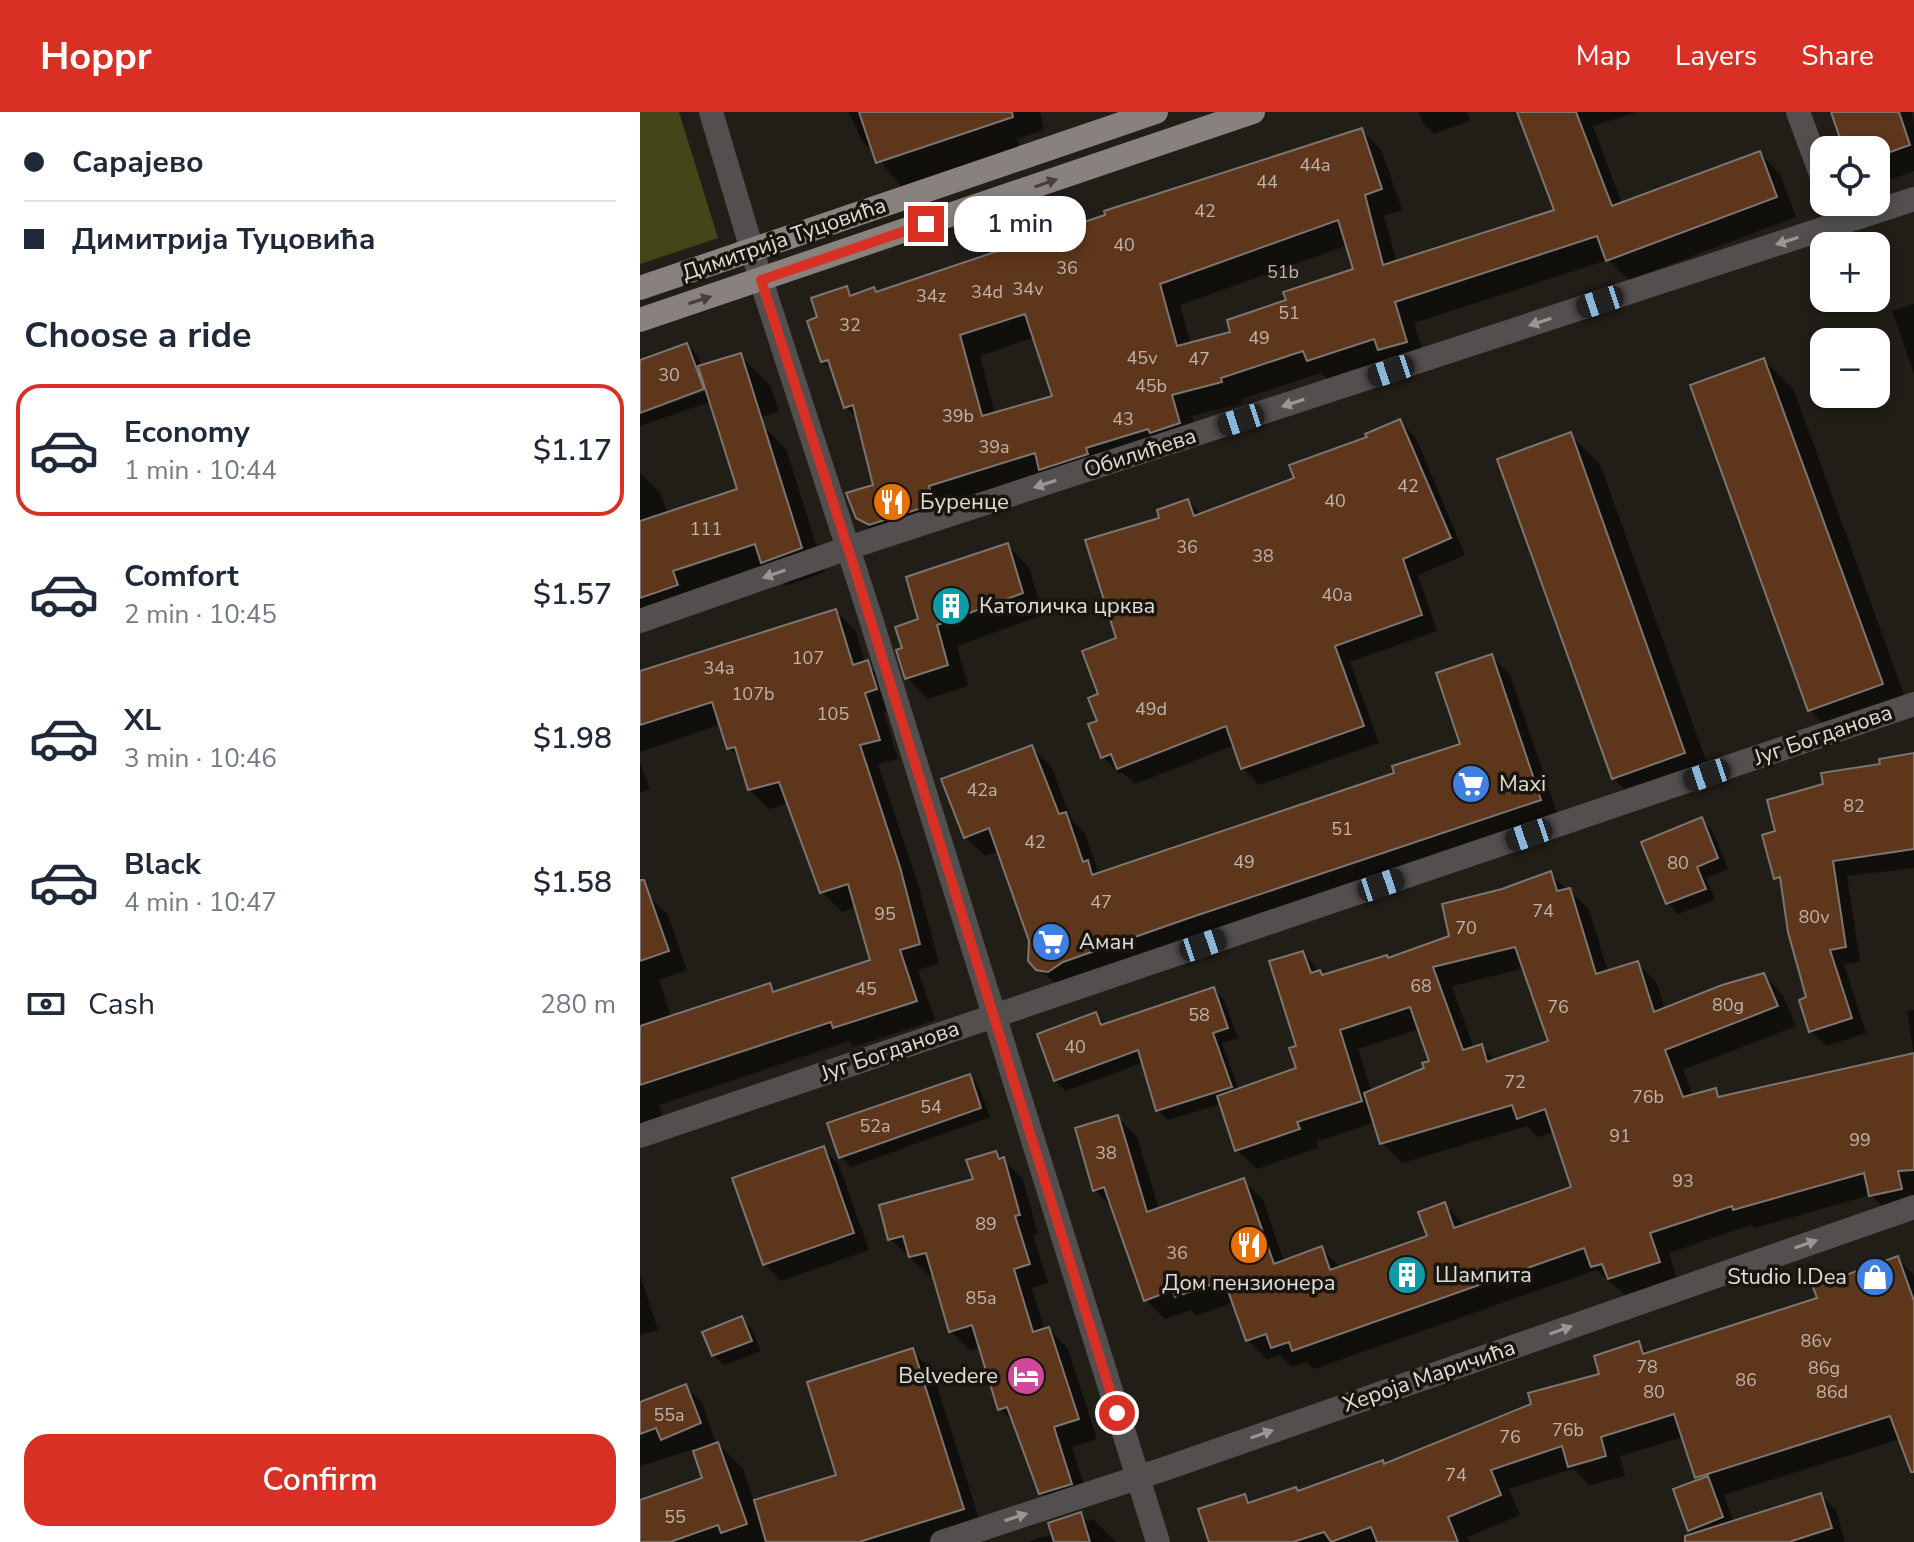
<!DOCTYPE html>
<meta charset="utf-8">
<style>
body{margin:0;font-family:"Nunito Sans",sans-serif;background:#f2f2f3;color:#1f2937;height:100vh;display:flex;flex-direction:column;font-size:30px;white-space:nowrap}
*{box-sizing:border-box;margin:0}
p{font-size:26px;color:#747a83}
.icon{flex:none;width:44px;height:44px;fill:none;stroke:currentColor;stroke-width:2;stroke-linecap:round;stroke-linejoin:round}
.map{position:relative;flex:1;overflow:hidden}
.details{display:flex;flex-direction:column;background:#fff;width:640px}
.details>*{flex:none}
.top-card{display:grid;align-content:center;height:176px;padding:0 24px;background:#fff}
.buttons{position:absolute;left:1170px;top:24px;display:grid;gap:16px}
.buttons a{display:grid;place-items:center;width:80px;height:80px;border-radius:16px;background:#fff;box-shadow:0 4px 12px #0003;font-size:40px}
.end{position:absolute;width:36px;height:36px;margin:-18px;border:10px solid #d93025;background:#fff;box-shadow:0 0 0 4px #fff}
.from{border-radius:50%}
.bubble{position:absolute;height:56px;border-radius:24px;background:#fff;box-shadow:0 4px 12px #0003;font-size:26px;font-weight:600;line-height:56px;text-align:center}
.car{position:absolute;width:24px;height:48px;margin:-24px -12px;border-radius:10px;box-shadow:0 0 6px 2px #0007;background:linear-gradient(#222 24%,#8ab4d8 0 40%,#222 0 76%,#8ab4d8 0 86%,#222 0)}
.top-card b{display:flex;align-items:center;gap:28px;height:76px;font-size:30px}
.top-card b+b{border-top:2px solid #e0e1e3}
.top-card i{width:20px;height:20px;background:#1f2937}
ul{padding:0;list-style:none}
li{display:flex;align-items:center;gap:24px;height:132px;margin:0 16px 12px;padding:0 8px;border:4px solid transparent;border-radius:24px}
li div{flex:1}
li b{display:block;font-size:30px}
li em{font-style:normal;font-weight:600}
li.current{border-color:#d93025}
li>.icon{width:72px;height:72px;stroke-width:1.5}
h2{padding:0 24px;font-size:36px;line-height:96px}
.pay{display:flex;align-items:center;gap:20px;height:88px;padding:0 24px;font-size:30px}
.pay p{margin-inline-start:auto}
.primary-button{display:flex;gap:16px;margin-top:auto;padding:16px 24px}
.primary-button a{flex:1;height:92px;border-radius:24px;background:#d93025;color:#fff;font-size:32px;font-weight:600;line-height:92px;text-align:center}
header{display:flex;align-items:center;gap:48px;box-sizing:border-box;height:112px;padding:0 40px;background:#d93025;color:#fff}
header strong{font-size:38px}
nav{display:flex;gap:44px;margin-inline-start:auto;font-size:28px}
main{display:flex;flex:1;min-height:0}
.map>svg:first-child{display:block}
.green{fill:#424618}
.shadow{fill:#0007;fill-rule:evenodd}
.building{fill:#5d361c;stroke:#7d7570;stroke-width:2;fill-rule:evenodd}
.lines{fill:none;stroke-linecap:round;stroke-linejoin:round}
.minor{stroke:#534f4e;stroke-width:24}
.major{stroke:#89817e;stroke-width:24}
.oneway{fill:#45403b}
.oneway2{fill:#9a9694}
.route{stroke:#d93025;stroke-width:10}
.labels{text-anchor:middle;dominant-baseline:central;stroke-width:7;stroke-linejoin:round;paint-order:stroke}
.number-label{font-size:18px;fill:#bfb3aa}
.street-label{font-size:22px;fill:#e0ddd9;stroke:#18140e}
.poi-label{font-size:22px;fill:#e0ddd9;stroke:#18140e;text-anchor:start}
</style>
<header>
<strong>Hoppr</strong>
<nav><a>Map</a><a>Layers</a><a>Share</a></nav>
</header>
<main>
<section class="details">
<div class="top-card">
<b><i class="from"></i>Сарајево</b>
<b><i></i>Димитрија Туцовића</b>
</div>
<h2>Choose a ride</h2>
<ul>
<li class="current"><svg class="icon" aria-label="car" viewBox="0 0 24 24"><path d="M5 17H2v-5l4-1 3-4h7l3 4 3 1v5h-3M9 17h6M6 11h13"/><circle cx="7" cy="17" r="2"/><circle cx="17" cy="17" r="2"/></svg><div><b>Economy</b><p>1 min · 10:44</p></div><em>$1.17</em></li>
<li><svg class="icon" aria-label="car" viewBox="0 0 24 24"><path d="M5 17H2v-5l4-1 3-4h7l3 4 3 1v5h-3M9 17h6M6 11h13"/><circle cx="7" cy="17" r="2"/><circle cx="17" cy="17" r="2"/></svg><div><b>Comfort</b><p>2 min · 10:45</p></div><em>$1.57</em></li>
<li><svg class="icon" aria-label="car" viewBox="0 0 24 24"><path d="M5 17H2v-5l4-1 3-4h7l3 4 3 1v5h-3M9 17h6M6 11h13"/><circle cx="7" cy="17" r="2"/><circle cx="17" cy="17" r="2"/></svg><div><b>XL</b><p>3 min · 10:46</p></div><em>$1.98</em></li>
<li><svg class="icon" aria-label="car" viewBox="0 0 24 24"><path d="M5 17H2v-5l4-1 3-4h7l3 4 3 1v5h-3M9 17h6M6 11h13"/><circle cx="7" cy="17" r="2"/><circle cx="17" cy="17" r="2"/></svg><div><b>Black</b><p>4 min · 10:47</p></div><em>$1.58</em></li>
</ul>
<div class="pay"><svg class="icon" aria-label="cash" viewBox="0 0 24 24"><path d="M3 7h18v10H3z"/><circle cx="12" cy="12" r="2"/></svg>Cash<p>280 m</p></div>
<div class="primary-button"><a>Confirm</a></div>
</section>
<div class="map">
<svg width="1274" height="1430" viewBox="0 0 1274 1430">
<rect width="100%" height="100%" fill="#211d17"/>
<path class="green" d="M0 0H39L78 126 0 152Z"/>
<path class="shadow" d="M209 0H400L404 18 377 27 380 35 262 75 221 27Z
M779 0H827L830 9 794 22 783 11Z
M879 0H997L953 14 982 92 1120 41 1140 62 1156 105 989 168 968 148 774 211 786 250 689 269 681 261 601 287 602 291 552 304 560 332 239 426 217 405 236 374 219 308 206 295 194 260 183 249 180 206 206 176 214 184 234 177 238 182 722 18 742 39 762 98 744 104 757 151 917 99ZM708 133 715 158 593 221 551 232 540 193ZM395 225 415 285 355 303 340 244Z
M1193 0H1271L1274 10V59L1236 73V38H1206Z
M1274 192V262L1252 199Z
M47 233 58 244 62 255 100 243 130 273 139 300 99 312 75 288 0 314V302L74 276 73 272 0 298V248Z
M1124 248 1154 278 1271 602 1199 628 1170 598Z
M760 310 776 326 825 443 778 463 797 519 710 550 739 631 619 673 603 656 595 633 495 672 482 660 479 662 463 645 451 613 459 610 461 583 522 407 548 389 562 403 656 368Z
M122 313 146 337 185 460 146 474 130 458 0 518V361L20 381 28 402 100 378Z
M930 323 960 352 1074 671 1003 696 973 666Z
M368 434 389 455 403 503 317 534 328 574 288 587 267 566 264 537 280 508Z
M196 499 216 519 225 551 247 569 255 596 244 600 258 647 238 652 279 776 299 851 278 858 295 908 214 935 209 929 19 993 27 1019 0 1027V786L8 783 28 803 47 858 19 868 31 905 129 873 137 880 233 849 217 795 202 800 182 780 149 691 129 697 109 677 101 648 89 636 81 612 0 640V563Z
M851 544 870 563 919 707 423 879 390 848 391 829 359 739 345 744 325 725 391 635 411 654 431 707 445 721 459 763 757 662 822 633Z
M1274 643V756L1207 764 1220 850 1204 852 1226 921 1186 934 1171 919 1168 887 1143 773 1136 766 1137 721 1242 654Z
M0 650 10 677 0 681Z
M1061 707 1072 718 1088 757 1066 766 1075 788 1038 802 1028 791Z
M910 762 949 797 968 861 998 852 1017 871 1025 897 1124 863 1143 883 1156 914 1043 958 1053 984 1075 978 1083 986 1274 943 1267 899 1274 898V1098L1250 1103 1231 1083 1114 1116 1111 1113 1029 1141 1038 1170 989 1186 956 1158 674 1257 666 1250 652 1255 640 1243 627 1248 608 1228 594 1190 556 1204 551 1198 525 1207 506 1188 474 1097 455 1078 478 1006 497 1025 519 1098 603 1068 623 1088 644 1150 681 1136 701 1156 790 1126 804 1092 825 1114 934 1076 915 1020 898 1025 887 1014 762 1051 742 1031 735 1010 676 1030 678 1036 617 1057 597 1038 581 992 528 1008 518 998 504 950 426 979 415 968 456 902 466 913 574 877 584 888 598 926 582 931 599 978 658 958 663 841 684 864 749 848 812 825 862 779ZM885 856 911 930 856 949 841 934 834 937 812 874ZM780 917 792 950 786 957 732 980 718 937Z
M330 965 339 974 350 1005 211 1055 201 1045 190 1012Z
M183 1036 199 1053 229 1138 141 1169 124 1152Z
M356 1041 383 1067 398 1122 393 1123 408 1171 392 1176 405 1219 409 1217 428 1237 457 1327 432 1335 450 1391 421 1400 401 1381 376 1313 360 1297 341 1235 330 1239 311 1219 294 1162 290 1164 250 1127 241 1094 336 1068Z
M1257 1146 1274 1163V1342L1260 1327 1084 1383 1094 1411 1180 1383 1196 1398 1205 1430H1054L1035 1378 1060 1369 1043 1325 980 1344 985 1364 950 1373 933 1357 869 1377 880 1403 827 1425 829 1430H571L605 1384 612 1391 659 1380 742 1350 746 1354 962 1263 998 1232 1009 1242 1180 1188Z
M0 1163 18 1218 0 1223Z
M102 1207 112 1217 121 1239 84 1253 73 1243Z
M272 1239 292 1258 342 1416 301 1430H0V1391L65 1367 54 1337 0 1354V1292L45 1274 62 1291 75 1329 103 1357 114 1390 198 1364Z
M440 1402 447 1409 453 1407 476 1430H388L414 1421Z"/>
<path class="building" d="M219 0H372L373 5 236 51Z
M877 0H936L972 94 1120 39 1137 85 966 149 957 124 755 190 767 230 738 238 734 227 667 249 663 239 581 266 582 270 532 283 540 311 510 321 508 317 446 336 448 342 399 358 395 341 289 374 294 392 229 413 216 406 206 381 233 373 213 293 204 296 188 248 181 250 167 209 177 205 171 186 207 174 210 184 234 175 236 180 465 103 464 99 722 16 742 77 725 83 743 153 914 98ZM698 108 713 157 643 180 646 188 587 208 590 220 537 234 520 172ZM385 202 412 284 342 304 320 223Z
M1191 0H1259L1270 33 1236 45V38H1204Z
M47 231 64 277 0 301V248Z
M101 241 162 436 121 451 115 432 33 459 38 473 0 486V409L97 377 58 254Z
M1124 246 1243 572 1168 599 1050 273Z
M760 307 811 426 763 447 782 503 695 534 724 614 601 657 586 614 477 657 471 642 461 646 448 612 457 609 448 586 458 582 442 539 476 526 445 428 519 406 517 398 548 387 554 404 654 366 649 353 727 325 725 322Z
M931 320 1045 641 972 667 857 347Z
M368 431 383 481 297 513 308 553 265 567 256 538 262 536 255 515 278 507 266 465Z
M196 497 213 553 228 548 237 577 225 581 240 628 220 633 260 755 280 832 260 838 277 889 193 916 191 910 0 973V914L130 871 133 880 230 848 208 772 180 781 139 670 108 678 95 635 87 637 72 590 0 613V559Z
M852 542 901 688 552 805 423 850 408 860 396 858 388 849 389 829 349 716 324 726 301 667 392 633 419 702 426 700 443 750 448 748 452 763 754 661 752 654 820 632 796 561Z
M1274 641V737L1193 749 1206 835 1190 838 1212 906 1169 920 1159 888 1166 885 1148 820 1140 765 1134 767 1122 723 1135 719 1127 688 1183 672 1181 661 1240 652 1239 647Z
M1062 705 1078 746 1057 755 1066 777 1026 792 1001 730Z
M911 759 917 779 930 776 956 862 998 849 1014 900 1082 873 1124 861 1138 894 1025 938 1043 985 1076 976 1078 985 1274 941V1058L1258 1059 1262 1077 1229 1084 1224 1061 1093 1098 1092 1094 1010 1121 1020 1150 968 1167 962 1152 951 1155 944 1136 652 1239 649 1230 631 1236 626 1222 606 1229 584 1168 535 1185 533 1178 504 1189 464 1075 453 1079 435 1016 478 1003 507 1100 604 1066 634 1152 682 1134 690 1158 787 1124 778 1100 805 1090 814 1116 931 1075 905 997 877 1007 872 993 740 1032 724 981 784 956 782 951 789 949 770 895 700 918 722 989 657 1010 660 1017 595 1039 577 984 656 956 649 936 656 934 629 849 663 839 671 861 680 858 682 863 747 843 748 846 809 824 802 792 862 777ZM875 835 908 929 847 950 842 932 823 938 793 855Z
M0 768H4L29 839 0 849Z
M574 875 588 916 573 921 592 975 516 999 498 938 414 969 397 922 456 900 461 913Z
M330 962 341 996 199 1046 187 1011Z
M184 1034 214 1121 123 1153 92 1066Z
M356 1039 359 1047 364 1045 380 1103 375 1104 390 1152 374 1157 393 1220 409 1215 439 1307 414 1315 432 1372 399 1382 367 1295 358 1298 332 1213 309 1220 286 1141 269 1145 263 1124 248 1128 239 1093 333 1067 326 1048Z
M1258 1144 1274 1189V1360H1271L1250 1304 1055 1366 1034 1302 961 1325 966 1344 928 1355 922 1334 851 1358 861 1383 808 1405 818 1430H737L731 1415 691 1430 684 1420 653 1430H569L558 1397 605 1382 608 1391 656 1375 658 1379 743 1348 744 1352 891 1292 888 1281 959 1262 954 1244 999 1229 1003 1242 1177 1186 1173 1175Z
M102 1204 112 1229 72 1244 62 1220Z
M273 1236 324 1397 219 1430H126L114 1388 196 1363 167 1270Z
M46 1272 61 1311 21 1328 16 1316 0 1322V1290Z
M78 1330 107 1412 81 1421 78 1413 30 1430H0V1388L62 1366 53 1339Z
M1068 1364 1083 1405 1048 1419 1033 1377Z
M1181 1381 1192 1416 1149 1430H1045V1424Z
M441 1400 450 1430H414L408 1411Z"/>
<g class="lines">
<path class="minor" d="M71 0 121 168 229 501 518 1430
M1158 0 1184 70
M0 509 208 436 1274 87
M0 1024 1274 592
M302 1430 527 1356 1274 1095"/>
<path class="major" d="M0 176 516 0
M0 208 613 0"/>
</g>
<defs><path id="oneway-solid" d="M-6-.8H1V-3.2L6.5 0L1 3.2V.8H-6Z" transform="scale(2)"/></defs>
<g class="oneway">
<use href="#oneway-solid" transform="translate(406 71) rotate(-19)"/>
<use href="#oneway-solid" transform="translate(60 188) rotate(-18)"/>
</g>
<g class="oneway2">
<use href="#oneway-solid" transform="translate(1147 129) rotate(162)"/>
<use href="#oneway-solid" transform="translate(900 210) rotate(162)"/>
<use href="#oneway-solid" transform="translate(653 291) rotate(162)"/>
<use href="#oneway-solid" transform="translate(405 372) rotate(162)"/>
<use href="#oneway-solid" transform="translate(134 462) rotate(161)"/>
<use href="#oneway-solid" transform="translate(1166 1132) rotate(-19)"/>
<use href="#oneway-solid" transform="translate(921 1218) rotate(-19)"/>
<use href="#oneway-solid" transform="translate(622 1322) rotate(-19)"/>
<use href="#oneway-solid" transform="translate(376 1405) rotate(-18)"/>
</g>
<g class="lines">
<path class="route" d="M286 112 121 168 215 458 477 1301"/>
</g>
<defs>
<symbol id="restaurant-disc" viewBox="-11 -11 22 22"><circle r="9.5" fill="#e8710a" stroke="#18140e"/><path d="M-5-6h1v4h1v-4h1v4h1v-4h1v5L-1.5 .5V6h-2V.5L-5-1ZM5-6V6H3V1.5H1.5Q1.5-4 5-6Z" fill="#fff"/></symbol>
<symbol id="building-disc" viewBox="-11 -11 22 22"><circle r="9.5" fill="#0f9aa8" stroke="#18140e"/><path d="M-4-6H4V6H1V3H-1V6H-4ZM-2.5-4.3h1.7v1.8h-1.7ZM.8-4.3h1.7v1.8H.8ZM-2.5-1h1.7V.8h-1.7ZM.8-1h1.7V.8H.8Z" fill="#fff"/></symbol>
<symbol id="supermarket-disc" viewBox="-11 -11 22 22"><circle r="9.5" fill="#3f7fe0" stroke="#18140e"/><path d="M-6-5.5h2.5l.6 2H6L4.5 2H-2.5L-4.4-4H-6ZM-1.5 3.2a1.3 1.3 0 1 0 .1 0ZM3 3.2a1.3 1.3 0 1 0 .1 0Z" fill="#fff"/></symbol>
<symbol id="shop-disc" viewBox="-11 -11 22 22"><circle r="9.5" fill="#3f7fe0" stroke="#18140e"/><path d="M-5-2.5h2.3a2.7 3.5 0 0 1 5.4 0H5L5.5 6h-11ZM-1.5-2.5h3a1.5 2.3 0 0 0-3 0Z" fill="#fff"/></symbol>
<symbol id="hotel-disc" viewBox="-11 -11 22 22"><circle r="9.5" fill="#d1479c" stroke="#18140e"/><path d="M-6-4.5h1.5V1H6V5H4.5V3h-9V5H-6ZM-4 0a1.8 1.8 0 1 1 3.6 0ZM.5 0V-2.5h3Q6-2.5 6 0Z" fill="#fff"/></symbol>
</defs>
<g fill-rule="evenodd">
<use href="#restaurant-disc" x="230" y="368" width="44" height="44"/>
<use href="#building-disc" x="289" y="472" width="44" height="44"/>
<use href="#supermarket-disc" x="809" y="650" width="44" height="44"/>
<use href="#supermarket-disc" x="389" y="808" width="44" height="44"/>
<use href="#restaurant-disc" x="587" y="1111" width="44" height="44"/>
<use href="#building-disc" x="745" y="1141" width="44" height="44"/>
<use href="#shop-disc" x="1213" y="1143" width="44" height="44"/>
<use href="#hotel-disc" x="364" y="1242" width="44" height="44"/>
</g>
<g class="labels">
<g class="number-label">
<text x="675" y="53">44a</text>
<text x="627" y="70">44</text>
<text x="565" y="99">42</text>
<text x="484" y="133">40</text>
<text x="427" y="156">36</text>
<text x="643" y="160">51b</text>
<text x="388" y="177">34v</text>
<text x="347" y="180">34d</text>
<text x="291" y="184">34z</text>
<text x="649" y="201">51</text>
<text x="210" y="213">32</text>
<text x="619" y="226">49</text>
<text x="502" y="246">45v</text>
<text x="559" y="247">47</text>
<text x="29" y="263">30</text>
<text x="511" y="274">45b</text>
<text x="318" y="304">39b</text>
<text x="483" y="307">43</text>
<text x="354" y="335">39a</text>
<text x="768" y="374">42</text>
<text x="695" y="389">40</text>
<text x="66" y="417">111</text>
<text x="547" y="435">36</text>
<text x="623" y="444">38</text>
<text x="697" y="483">40a</text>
<text x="168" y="546">107</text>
<text x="79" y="556">34a</text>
<text x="113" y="582">107b</text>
<text x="511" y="597">49d</text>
<text x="193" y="602">105</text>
<text x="342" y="678">42a</text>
<text x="1214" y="694">82</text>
<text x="702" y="717">51</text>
<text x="395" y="730">42</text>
<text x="604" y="750">49</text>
<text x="1038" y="751">80</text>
<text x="461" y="790">47</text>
<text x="903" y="799">74</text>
<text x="245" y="802">95</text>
<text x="1174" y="805">80v</text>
<text x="826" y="816">70</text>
<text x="781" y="874">68</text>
<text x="226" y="877">45</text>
<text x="1088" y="893">80g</text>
<text x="918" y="895">76</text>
<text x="559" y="903">58</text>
<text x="435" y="935">40</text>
<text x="875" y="970">72</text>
<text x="1008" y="985">76b</text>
<text x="291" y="995">54</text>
<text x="235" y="1014">52a</text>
<text x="980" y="1024">91</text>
<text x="1220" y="1028">99</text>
<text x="466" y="1041">38</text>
<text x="1043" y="1069">93</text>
<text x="346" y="1112">89</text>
<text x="537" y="1141">36</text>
<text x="341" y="1186">85a</text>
<text x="1176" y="1229">86v</text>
<text x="1007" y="1255">78</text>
<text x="1184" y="1256">86g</text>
<text x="1106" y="1268">86</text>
<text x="1014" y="1280">80</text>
<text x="1192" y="1280">86d</text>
<text x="29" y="1303">55a</text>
<text x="928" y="1318">76b</text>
<text x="870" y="1325">76</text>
<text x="816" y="1363">74</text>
<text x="35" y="1405">55</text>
</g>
<g class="street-label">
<text transform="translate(144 127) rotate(-19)">Димитрија Туцовића</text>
<text transform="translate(500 341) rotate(-18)">Обилићева</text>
<text transform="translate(1183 623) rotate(-19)">Југ Богданова</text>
<text transform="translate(250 939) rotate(-19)">Југ Богданова</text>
<text transform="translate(789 1264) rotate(-19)">Хероја Маричића</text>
</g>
<g class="poi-label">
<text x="280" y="390">Буренце</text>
<text x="339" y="494">Католичка црква</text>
<text x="859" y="672">Maxi</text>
<text x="439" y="830">Аман</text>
<text x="795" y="1163">Шампита</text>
<text x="1207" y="1165" text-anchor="end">Studio I.Dea</text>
<text x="609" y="1171" text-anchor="middle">Дом пензионера</text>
<text x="358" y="1264" text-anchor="end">Belvedere</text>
</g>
</g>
</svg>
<div class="buttons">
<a><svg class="icon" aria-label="locate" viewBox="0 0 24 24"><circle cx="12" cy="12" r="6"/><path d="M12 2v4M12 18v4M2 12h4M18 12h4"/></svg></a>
<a>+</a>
<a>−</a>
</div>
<i class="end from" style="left:477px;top:1301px"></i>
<i class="end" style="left:286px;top:112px"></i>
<div class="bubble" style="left:314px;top:84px;width:132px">1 min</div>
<i class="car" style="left:960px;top:190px;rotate:252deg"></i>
<i class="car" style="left:751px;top:259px;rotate:252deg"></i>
<i class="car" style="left:601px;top:308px;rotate:252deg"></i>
<i class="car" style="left:1067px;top:663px;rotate:251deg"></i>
<i class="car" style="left:889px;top:723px;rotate:251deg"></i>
<i class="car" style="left:741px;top:773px;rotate:71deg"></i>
<i class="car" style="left:563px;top:833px;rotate:71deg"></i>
</div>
</main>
